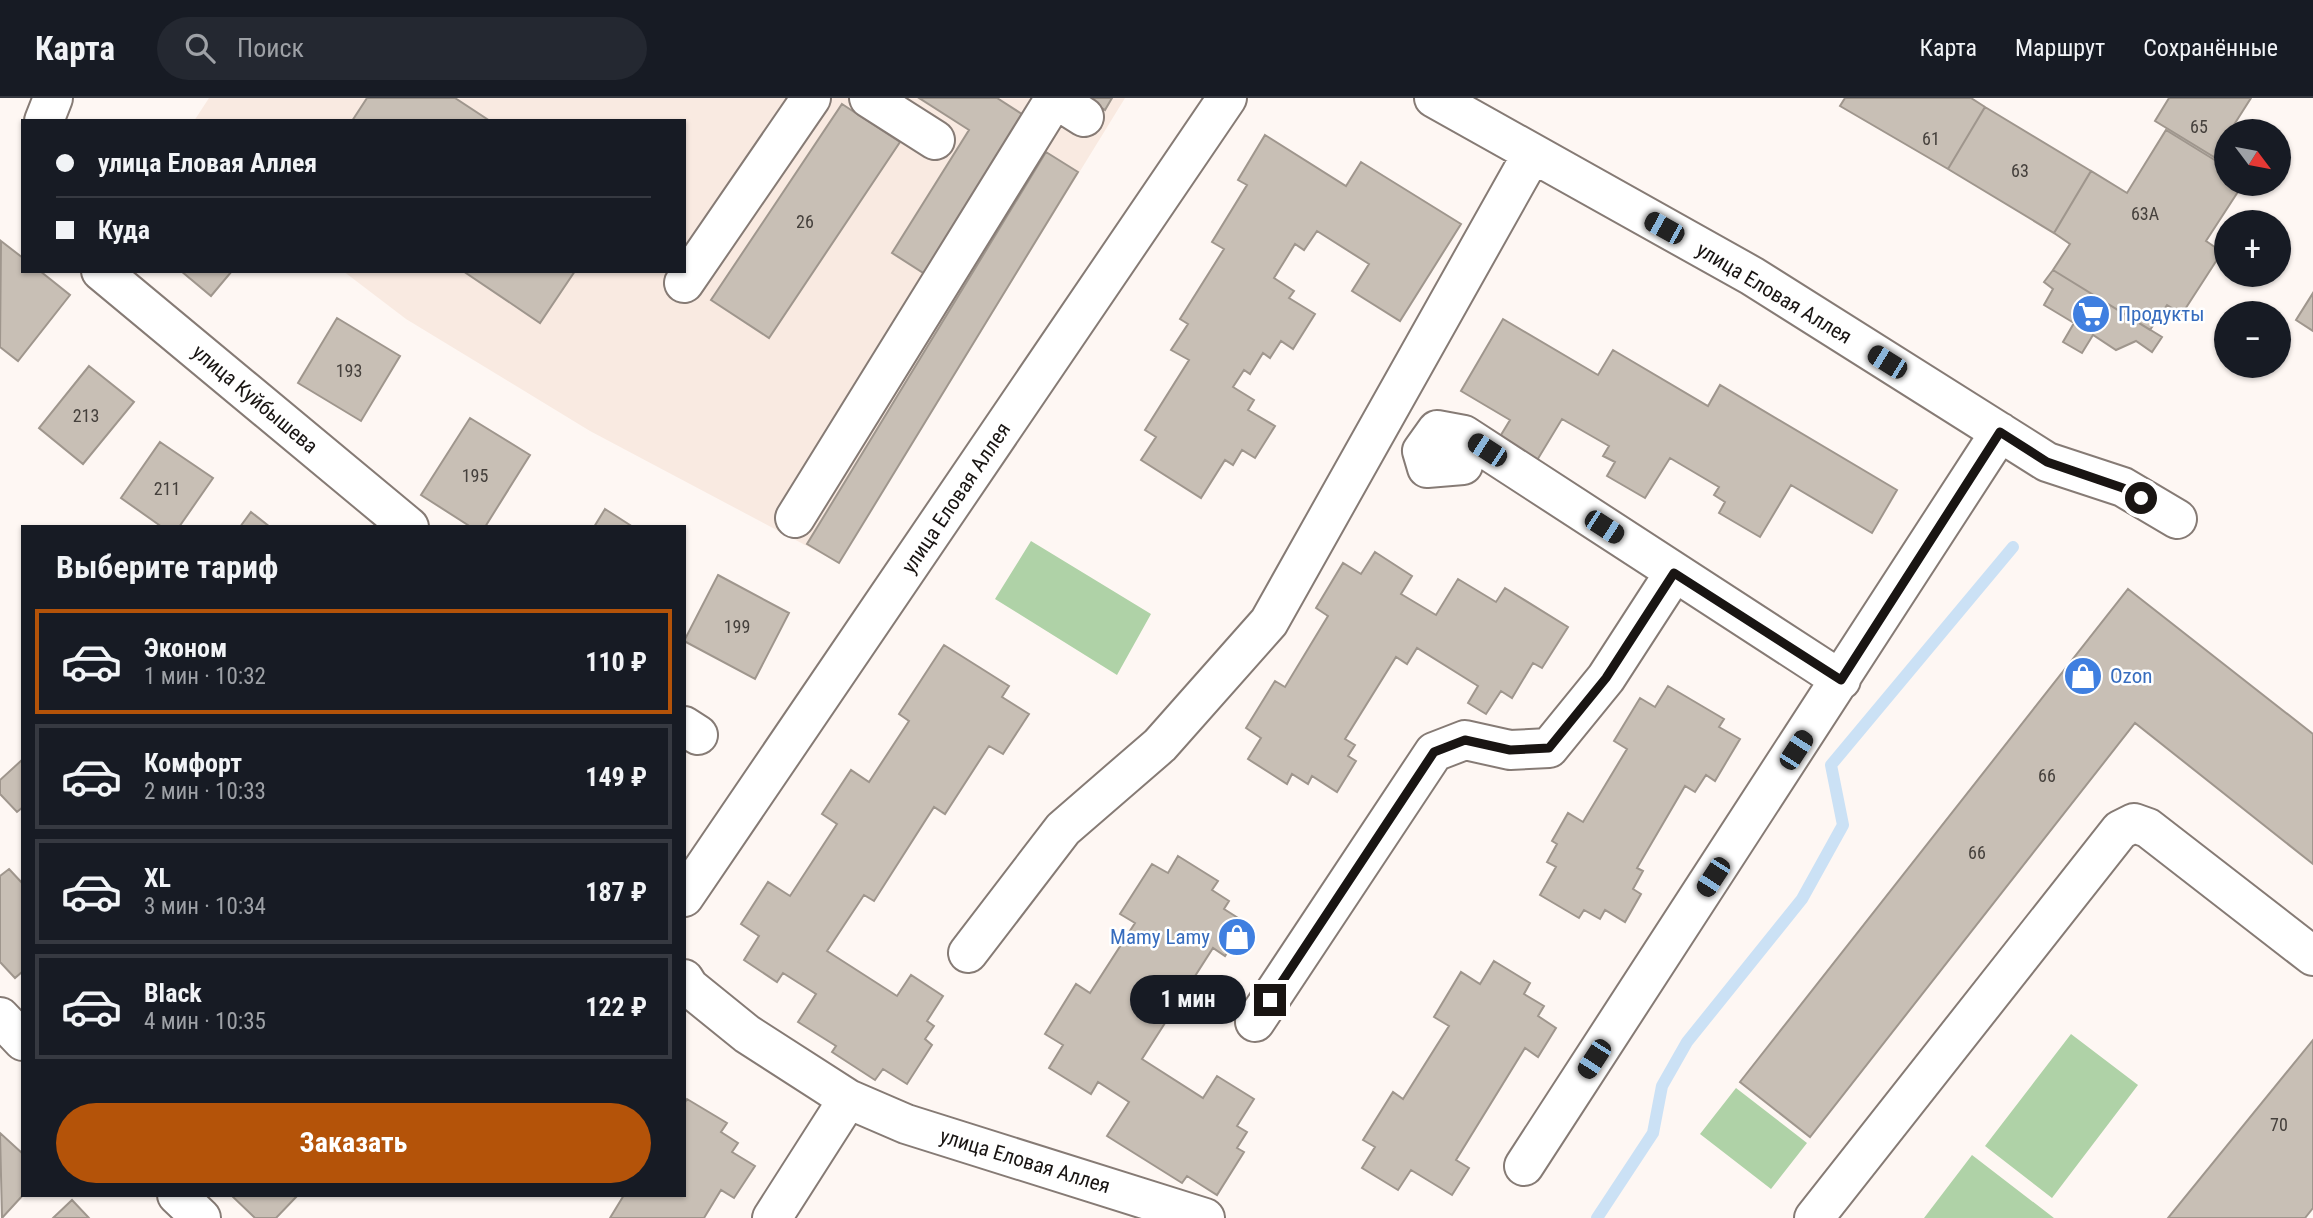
<!DOCTYPE html>
<html lang="ru">
<meta charset="utf-8">
<style>
body{margin:0;font-family:"Roboto Condensed",sans-serif;background:#242831;color:#f1f3f6;height:100vh;display:flex;flex-direction:column;font-size:26px;white-space:nowrap}
*{box-sizing:border-box;margin:0}
p{font-size:23px;color:#9ea1a6}
.icon{flex:none;width:38px;height:38px;fill:none;stroke:currentColor;stroke-width:2;stroke-linecap:round;stroke-linejoin:round}
.map{position:relative;flex:1;overflow:hidden}
.details{position:absolute;left:21px;top:427px;width:665px;height:672px;display:flex;flex-direction:column;background:#171b24;border-radius:0px;box-shadow:0 2px 5px #0004}
.details>*{flex:none}
.top-card{position:absolute;left:21px;top:21px;width:665px;height:154px;border-radius:0px;box-shadow:0 2px 5px #0004;display:grid;align-content:center;height:154px;padding:0 35px;background:#171b24}
.needle{width:46px;rotate:122deg}
.fabs{position:absolute;left:2214px;top:21px;display:grid;gap:14px}
.fabs a{display:grid;place-items:center;width:77px;height:77px;border-radius:50%;background:#171b24;box-shadow:0 2px 5px #0004;font-size:35px}
.end{position:absolute;width:32px;height:32px;margin:-16px;border:9px solid #191513;background:#fff;box-shadow:0 0 0 4px #fff}
.from{border-radius:50%}
.bubble{position:absolute;height:49px;border-radius:24px;background:#171b24;box-shadow:0 2px 5px #0004;font-size:23px;font-weight:700;line-height:49px;text-align:center}
.car{position:absolute;width:21px;height:42px;margin:-21px -10px;border-radius:9px;box-shadow:0 0 5px 2px #0007;background:linear-gradient(#222 24%,#8ab4d8 0 40%,#222 0 76%,#8ab4d8 0 86%,#222 0)}
.top-card b{display:flex;align-items:center;gap:24px;height:66px;font-size:26px}
.top-card b+b{border-top:2px solid #363941}
.top-card i{width:18px;height:18px;background:#f1f3f6}
ul{padding:0;list-style:none}
li{display:flex;align-items:center;gap:21px;height:105px;margin:0 14px 10px;padding:0 21px;border:4px solid #363941;border-radius:0px}
li div{flex:1}
li b{display:block;font-size:26px}
li em{font-style:normal;font-weight:700}
li.active{border-color:#b45309}
li>.icon{width:63px;height:63px;stroke-width:1.5}
h2{padding:0 35px;font-size:32px;line-height:84px}
.primary-button{display:flex;gap:14px;margin-top:auto;padding:14px 35px}
.primary-button a{flex:1;height:80px;border-radius:42px;background:#b45309;color:#fff;font-size:28px;font-weight:700;line-height:80px;text-align:center}
header{display:flex;align-items:center;gap:42px;box-sizing:border-box;height:98px;padding:0 35px;background:#171b24;border-bottom:2px solid #363941}
header strong{font-size:33px}
nav{display:flex;gap:38px;margin-inline-start:auto;font-size:24px}
.search{width:490px;height:63px;background:#242831;display:flex;align-items:center;gap:18px;box-sizing:border-box;padding:0 24px;border-radius:38px;color:#9ea1a6;font-size:26px}
.map>svg:first-child{display:block}
.built{fill:#f9eae1}
.green{fill:#afd2a7}
.lines{fill:none;stroke-linecap:round;stroke-linejoin:round}
.stream{stroke:#cbe1f5;stroke-width:12}
.building{fill:#c8bfb5;stroke:#9f968d;stroke-width:2}
.minor-casing{stroke:#867b75;stroke-width:42}
.minor{stroke:#fff;stroke-width:38}
.route{stroke:#191513;stroke-width:9}
.labels{text-anchor:middle;dominant-baseline:central;stroke-width:5;stroke-linejoin:round;paint-order:stroke}
.number-label{font-size:18px;fill:#45403c}
.street-label{font-size:21px;fill:#191513;stroke:#fff}
.shop-label{font-size:21px;fill:#366cbe;stroke:#fff;text-anchor:start}
</style>
<header>
<strong>Карта</strong>
<div class="search"><svg class="icon" aria-label="search" viewBox="0 0 24 24"><circle cx="10" cy="10" r="6"/><path d="M15 15l6 6"/></svg>Поиск</div>
<nav><a>Карта</a><a>Маршрут</a><a>Сохранённые</a></nav>
</header>
<div class="map">
<svg width="2313" height="1120" viewBox="0 0 2313 1120">
<rect width="100%" height="100%" fill="#fef7f3"/>
<path class="built" d="M209 0H1125L839 465 590 333 406 221 343 173H684V23H194Z"/>
<path class="green" d="M1031 443 1151 516 1117 577 995 501Z
M2071 936 2138 987 2052 1100 1985 1048Z
M1736 990 1807 1045 1771 1091 1700 1036Z
M1972 1057 2054 1120H1924Z"/>
<g class="lines">
<path class="stream" d="M1597 1120 1653 1035 1662 988 1687 944 1802 801 1843 727 1831 667 2013 449"/>
</g>
<path class="building" d="M367 0H455L490 23H352Z
M919 0H997L1025 18 925 176 892 155 969 32Z
M1086 0H1112L1105 12Z
M1845 0H1971L1985 9 1948 71 1840 8Z
M2169 0H2251L2230 33H2226V39L2214 59 2155 23Z
M842 6 900 44 769 240 711 202Z
M1985 9 2091 73 2054 135 1948 71Z
M2166 32 2226 69V86H2243L2206 143 2222 154 2182 216 2167 207 2150 232 2053 172 2070 146 2054 135 2091 73 2127 95Z
M1265 37 1346 88 1361 64 1461 126 1400 223 1352 193 1369 166 1317 133 1304 152 1295 146 1274 180 1294 193 1289 200 1315 216 1293 251 1281 243 1270 260 1263 255 1250 276 1244 272 1233 289 1254 302 1248 312 1275 328 1255 360 1242 352 1233 367 1225 362 1201 400 1141 362 1156 339 1145 332 1189 262 1171 252 1188 226 1180 221 1224 151 1212 144 1247 87 1238 82Z
M1046 54 1078 74 839 465 807 446Z
M1 143 23 160V173H40L70 197 18 263 0 249Z
M2053 172 2162 239 2152 254 2136 243 2116 252 2093 237 2082 255 2063 244 2074 225 2044 207 2053 191 2044 184Z
M181 173H232L211 198Z
M463 173H575L540 225Z
M2313 195V233L2296 222Z
M337 220 400 258 361 323 298 285Z
M1503 221 1598 277 1613 252 1708 308 1720 287 1897 392 1872 435 1791 387 1760 439 1719 415 1725 404 1714 397 1719 389 1670 360 1645 400 1607 378 1615 364 1603 358 1609 348 1562 321 1536 364 1498 342 1510 322 1461 293Z
M89 268 134 304 83 366 39 330Z
M470 320 530 357 485 429H471L421 397Z
M160 344 213 380 179 429H162L121 400Z
M605 411 633 429H594Z
M251 414 270 429H240Z
M1375 454 1412 478 1401 496 1436 517 1458 481 1496 504 1505 490 1568 529 1542 570 1533 565 1512 600 1501 593 1486 616 1468 605 1478 588 1417 550 1407 566 1396 559 1345 641 1355 647 1348 658 1356 663 1337 694 1312 678 1308 686 1292 676 1287 686 1248 661 1261 640 1246 630 1275 583 1285 589 1328 518 1316 510 1343 465 1361 476Z
M718 477 789 515 755 581 684 543Z
M2128 491 2313 636V766L2135 625 1810 1039 1740 984Z
M944 547 1009 588 1002 599 1029 616 1003 656 989 648 945 716 934 709 874 803 864 797 827 853 897 898 911 877 943 898 927 923 934 928 925 941 932 947 907 986 883 971 875 982 832 954 836 948 798 924 816 896 783 875 777 884 744 862 759 838 741 826 768 784 790 798 837 726 822 716 851 672 869 684 909 623 899 616Z
M1668 588 1724 621 1719 629 1740 641 1715 683 1706 677 1695 694 1685 688 1637 770 1643 773 1633 791 1641 796 1625 824 1605 812 1600 821 1584 812 1579 820 1540 797 1556 769 1547 764 1557 746 1552 743 1568 715 1583 724 1627 651 1614 643 1640 600 1655 609Z
M23 661V709L17 714 0 696V682Z
M1178 758 1218 783 1212 792 1229 803 1224 811 1246 825 1225 858 1213 850 1142 961 1203 1000 1217 978 1254 1001 1237 1028 1247 1034 1237 1050 1244 1054 1217 1097 1187 1078 1182 1085 1107 1038 1129 1004 1098 984 1091 996 1049 970 1063 947 1045 936 1076 886 1090 895 1135 825 1120 816 1152 766 1168 775Z
M9 771 23 786V873L15 880 0 864V778Z
M1494 863 1530 885 1524 896 1544 908 1538 918 1556 930 1538 959 1525 950 1456 1062 1469 1070 1452 1097 1411 1072 1398 1092 1362 1070 1375 1049 1363 1042 1393 994 1403 1001 1449 928 1434 919 1461 874 1480 886Z
M2313 942V1110L2305 1120H2168Z
M687 1001 727 1025 721 1034 738 1045 732 1054 755 1068 734 1100 721 1092 704 1120H610L624 1097H684V1006Z
M0 1035 23 1056V1097L2 1120Z
M298 1097 276 1120H255L232 1098Z
M72 1102 89 1120H53Z"/>
<g class="lines">
<defs>
<path id="minor" d="M869 0 935 42
M1054 0 1084 19
M1434 0 1752 178 2047 364 2123 389 2177 421
M44 23 53 0
M101 173 409 429
M684 185 811 0
M1464 337 1463 367 1427 370 1422 353 1437 332 1464 337 1841 582
M795 420 1055 0
M684 628 698 637
M684 799 1227 0
M968 855 1063 731 1160 647 1269 524 1532 56
M684 881 689 889 747 936 848 1001 906 1026 1205 1120
M0 919 23 943
M1255 924 1434 654 1465 642 1510 652 1549 650 1606 580 1674 475
M1524 1068 2000 334
M177 1097 201 1120
M772 1120 848 1001
M1814 1120 2120 732 2134 725 2148 730 2313 858"/>
</defs>
<use href="#minor" class="minor-casing"/>
<use href="#minor" class="minor"/>
</g>
<g class="lines">
<path class="route" d="M1270 902 1434 654 1465 642 1510 652 1549 650 1606 580 1674 475 1841 582 2000 334 2047 364 2123 390 2141 400"/>
</g>
<defs>
<symbol id="supermarket-disc" viewBox="-11 -11 22 22"><circle r="9.5" fill="#3f7fe0" stroke="#fff"/><path d="M-6-5.5h2.5l.6 2H6L4.5 2H-2.5L-4.4-4H-6ZM-1.5 3.2a1.3 1.3 0 1 0 .1 0ZM3 3.2a1.3 1.3 0 1 0 .1 0Z" fill="#fff"/></symbol>
<symbol id="shop-disc" viewBox="-11 -11 22 22"><circle r="9.5" fill="#3f7fe0" stroke="#fff"/><path d="M-5-2.5h2.3a2.7 3.5 0 0 1 5.4 0H5L5.5 6h-11ZM-1.5-2.5h3a1.5 2.3 0 0 0-3 0Z" fill="#fff"/></symbol>
</defs>
<g fill-rule="evenodd">
<use href="#supermarket-disc" x="2069" y="194" width="44" height="44"/>
<use href="#shop-disc" x="2061" y="556" width="44" height="44"/>
<use href="#shop-disc" x="1215" y="817" width="44" height="44"/>
</g>
<g class="labels">
<g class="number-label">
<text x="2199" y="28">65</text>
<text x="1931" y="40">61</text>
<text x="2020" y="72">63</text>
<text x="2145" y="115">63А</text>
<text x="805" y="123">26</text>
<text x="349" y="272">193</text>
<text x="86" y="317">213</text>
<text x="475" y="377">195</text>
<text x="167" y="390">211</text>
<text x="737" y="528">199</text>
<text x="2047" y="677">66</text>
<text x="1977" y="754">66</text>
<text x="2279" y="1026">70</text>
</g>
<g class="street-label">
<text transform="translate(1774 195) rotate(31)">улица Еловая Аллея</text>
<text transform="translate(255 301) rotate(40)">улица Куйбышева</text>
<text transform="translate(956 400) rotate(-56)">улица Еловая Аллея</text>
<text transform="translate(1025 1063) rotate(17)">улица Еловая Аллея</text>
</g>
<g class="shop-label">
<text x="2118" y="216">Продукты</text>
<text x="2110" y="578">Ozon</text>
<text x="1210" y="839" text-anchor="end">Mamy Lamy</text>
</g>
</g>
</svg>
<div class="fabs">
<a><svg class="needle" viewBox="-14 -14 28 28"><path d="M0-13l5 13h-10z" fill="#e53935"/><path d="M0 13l5-13h-10z" fill="#9ea1a6"/></svg></a>
<a>+</a>
<a>−</a>
</div>
<i class="end from" style="left:2141px;top:400px"></i>
<i class="end" style="left:1270px;top:902px"></i>
<div class="bubble" style="left:1130px;top:877px;width:116px">1 мин</div>
<i class="car" style="left:1664px;top:130px;rotate:299deg"></i>
<i class="car" style="left:1887px;top:264px;rotate:302deg"></i>
<i class="car" style="left:1487px;top:352px;rotate:303deg"></i>
<i class="car" style="left:1604px;top:429px;rotate:123deg"></i>
<i class="car" style="left:1796px;top:652px;rotate:33deg"></i>
<i class="car" style="left:1713px;top:779px;rotate:213deg"></i>
<i class="car" style="left:1594px;top:961px;rotate:213deg"></i>
<div class="top-card">
<b><i class="from"></i>улица Еловая Аллея</b>
<b><i></i>Куда</b>
</div>
<section class="details">
<h2>Выберите тариф</h2>
<ul>
<li class="active"><svg class="icon" aria-label="car" viewBox="0 0 24 24"><path d="M5 17H2v-5l4-1 3-4h7l3 4 3 1v5h-3M9 17h6M6 11h13"/><circle cx="7" cy="17" r="2"/><circle cx="17" cy="17" r="2"/></svg><div><b>Эконом</b><p>1 мин · 10:32</p></div><em>110 ₽</em></li>
<li><svg class="icon" aria-label="car" viewBox="0 0 24 24"><path d="M5 17H2v-5l4-1 3-4h7l3 4 3 1v5h-3M9 17h6M6 11h13"/><circle cx="7" cy="17" r="2"/><circle cx="17" cy="17" r="2"/></svg><div><b>Комфорт</b><p>2 мин · 10:33</p></div><em>149 ₽</em></li>
<li><svg class="icon" aria-label="car" viewBox="0 0 24 24"><path d="M5 17H2v-5l4-1 3-4h7l3 4 3 1v5h-3M9 17h6M6 11h13"/><circle cx="7" cy="17" r="2"/><circle cx="17" cy="17" r="2"/></svg><div><b>XL</b><p>3 мин · 10:34</p></div><em>187 ₽</em></li>
<li><svg class="icon" aria-label="car" viewBox="0 0 24 24"><path d="M5 17H2v-5l4-1 3-4h7l3 4 3 1v5h-3M9 17h6M6 11h13"/><circle cx="7" cy="17" r="2"/><circle cx="17" cy="17" r="2"/></svg><div><b>Black</b><p>4 мин · 10:35</p></div><em>122 ₽</em></li>
</ul>
<div class="primary-button"><a>Заказать</a></div>
</section>
</div>
